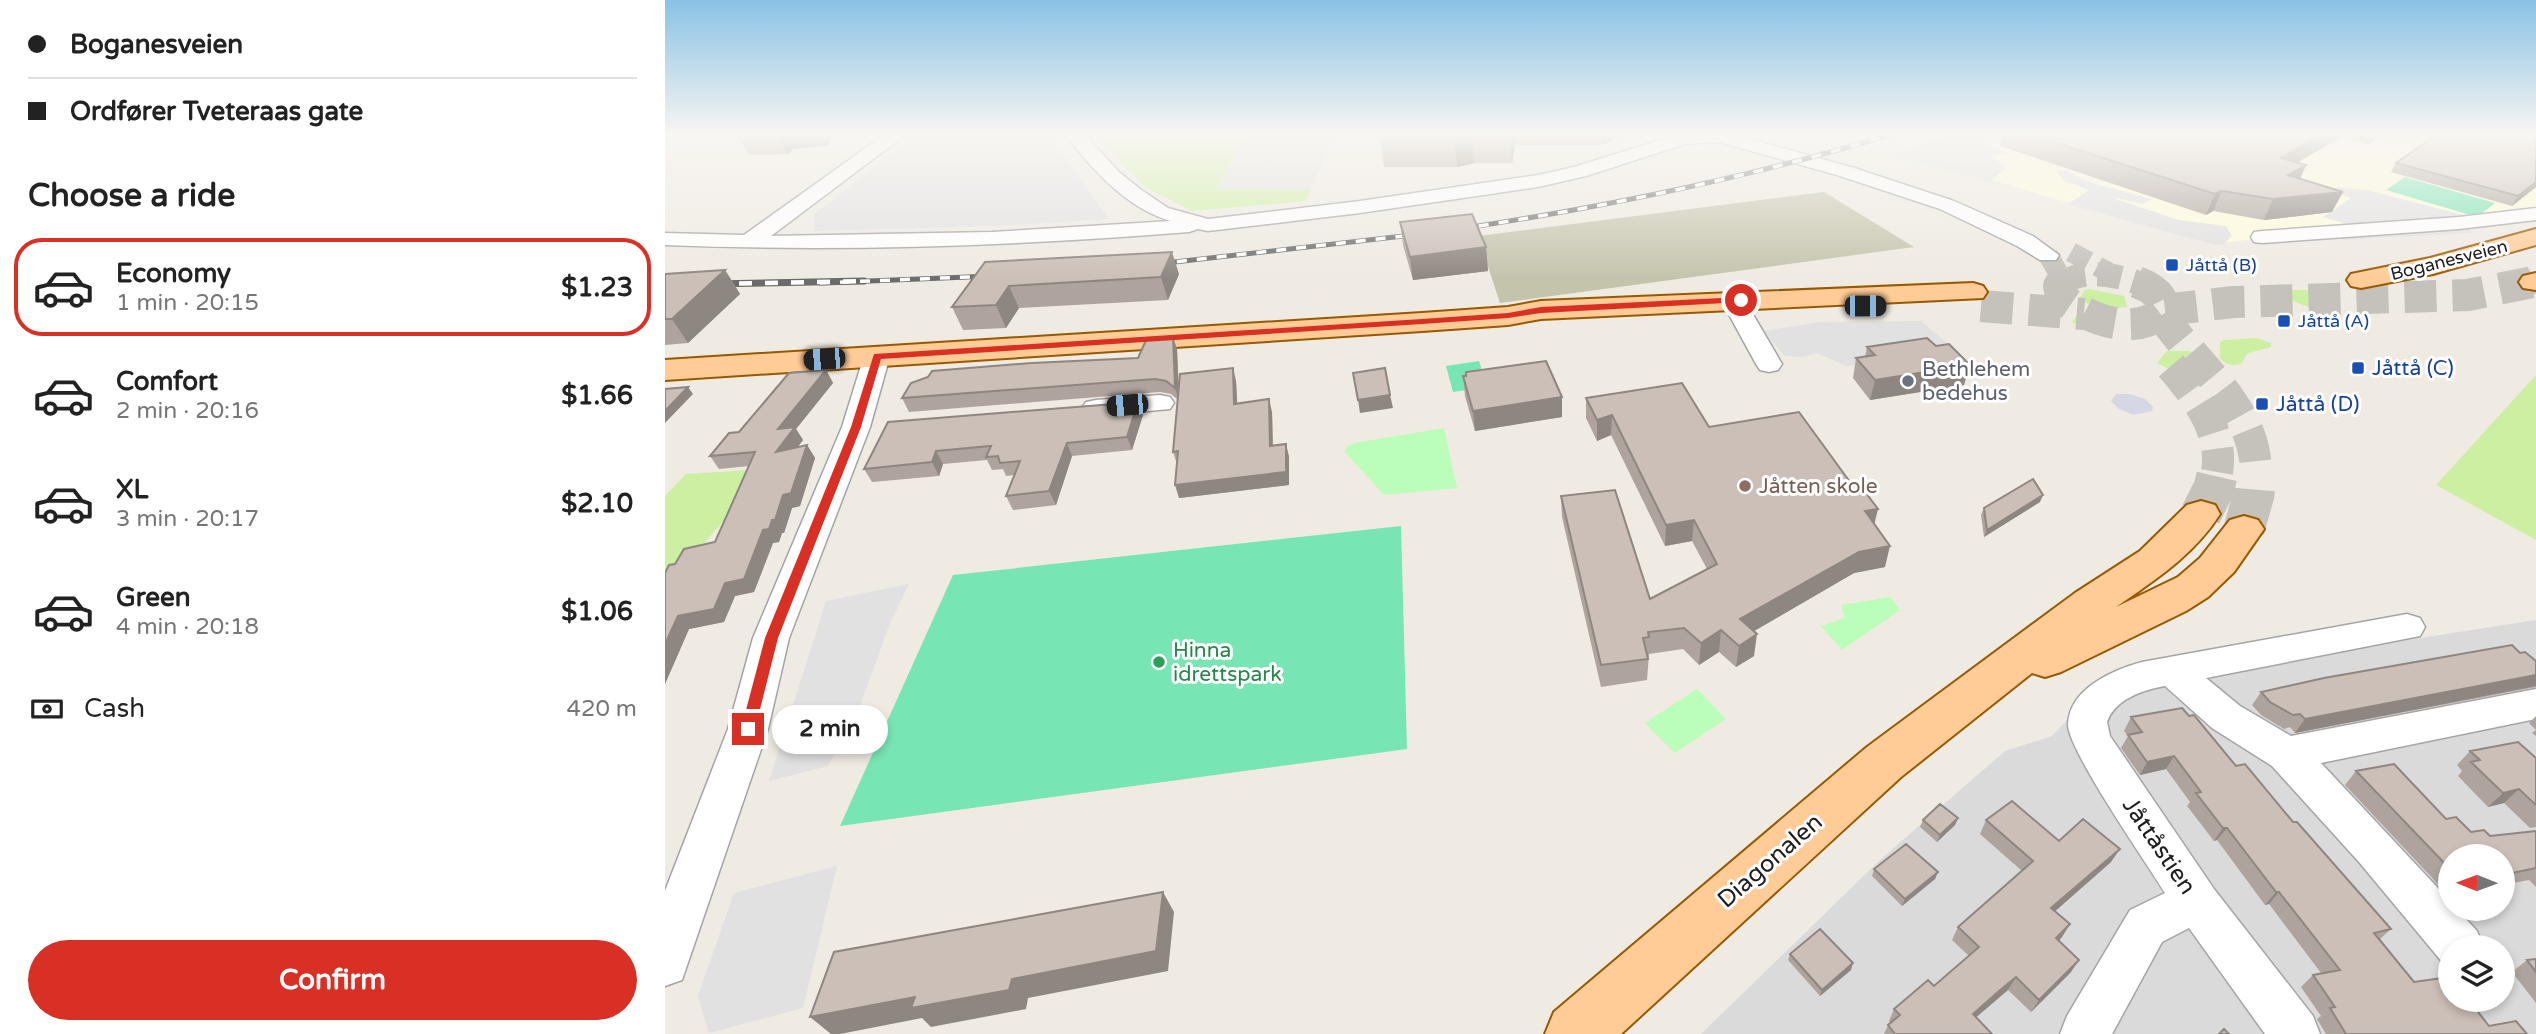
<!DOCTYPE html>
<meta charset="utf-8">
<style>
body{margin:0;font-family:"Varela Round",sans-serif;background:#f6f6f6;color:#222;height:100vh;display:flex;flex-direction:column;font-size:26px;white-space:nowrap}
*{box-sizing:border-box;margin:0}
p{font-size:23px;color:#767676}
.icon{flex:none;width:38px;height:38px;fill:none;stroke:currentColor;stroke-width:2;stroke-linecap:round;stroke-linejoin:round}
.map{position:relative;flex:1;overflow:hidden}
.side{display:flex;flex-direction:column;background:#fff;width:665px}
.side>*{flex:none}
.banner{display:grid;align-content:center;height:154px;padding:0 28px;background:#fff}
.needle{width:46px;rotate:271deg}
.fabs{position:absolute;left:1773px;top:844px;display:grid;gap:14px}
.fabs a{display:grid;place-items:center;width:77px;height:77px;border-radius:50%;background:#fff;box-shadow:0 4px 10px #0003;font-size:35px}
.end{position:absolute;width:32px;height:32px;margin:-16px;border:9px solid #d93025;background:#fff;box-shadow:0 0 0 4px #fff}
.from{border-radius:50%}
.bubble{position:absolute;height:49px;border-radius:24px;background:#fff;box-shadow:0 4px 10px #0003;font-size:23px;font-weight:800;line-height:49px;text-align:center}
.car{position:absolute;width:21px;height:42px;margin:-21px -10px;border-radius:9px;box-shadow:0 0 5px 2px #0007;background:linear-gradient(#222 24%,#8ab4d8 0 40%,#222 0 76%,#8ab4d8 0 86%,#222 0)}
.banner b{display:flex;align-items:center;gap:24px;height:66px;font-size:26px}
.banner b+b{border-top:2px solid #e0e0e0}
.banner i{width:18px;height:18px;background:#222}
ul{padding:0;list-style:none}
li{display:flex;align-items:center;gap:21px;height:98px;margin:0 14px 10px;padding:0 14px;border:4px solid transparent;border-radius:28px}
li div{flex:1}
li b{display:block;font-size:26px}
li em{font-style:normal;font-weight:800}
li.current{border-color:#d93025}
li>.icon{width:63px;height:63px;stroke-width:1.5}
h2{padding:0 28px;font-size:32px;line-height:84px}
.pay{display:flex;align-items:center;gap:18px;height:77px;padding:0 28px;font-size:26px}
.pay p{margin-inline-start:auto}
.cta{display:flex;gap:14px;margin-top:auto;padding:14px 28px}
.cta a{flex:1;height:80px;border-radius:42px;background:#d93025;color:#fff;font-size:28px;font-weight:800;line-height:80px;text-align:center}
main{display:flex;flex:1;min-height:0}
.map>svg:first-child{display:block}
.residential{fill:#dbdada;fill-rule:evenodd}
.education{fill:#fffcdb}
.construction{fill:#c4c3ac}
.grass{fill:#cdefa2}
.park{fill:#bafeba}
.pitch{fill:#78e6b4}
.parking{fill:#e1e1e1}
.plaza{fill:#d6d7e5}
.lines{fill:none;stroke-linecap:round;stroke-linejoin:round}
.minor-tunnel{stroke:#c5c1bb;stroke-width:20;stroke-dasharray:20 10;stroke-linecap:butt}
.major-tunnel-far2{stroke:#c5c1bb;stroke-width:24;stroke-dasharray:24 12;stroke-linecap:butt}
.major-tunnel-far1{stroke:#c5c1bb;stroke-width:32;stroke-dasharray:32 16;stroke-linecap:butt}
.major-tunnel{stroke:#c5c1bb;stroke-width:41;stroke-dasharray:41 21;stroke-linecap:butt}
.minor-casing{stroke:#a4a4a4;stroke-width:3}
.major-casing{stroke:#965a00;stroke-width:4}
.minor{fill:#fff;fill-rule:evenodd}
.major{fill:#ffcb97;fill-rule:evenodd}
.rail-far1-casing{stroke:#6b6b6b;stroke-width:5}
.rail-casing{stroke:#6b6b6b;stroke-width:7}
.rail-far1{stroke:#fff;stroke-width:3.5;stroke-dasharray:10;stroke-linecap:butt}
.rail{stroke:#fff;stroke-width:4.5;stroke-dasharray:13;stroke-linecap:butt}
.wall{fill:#afa49d}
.shaded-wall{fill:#8e8680}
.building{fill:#cbbfb7;stroke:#8e8680;stroke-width:2}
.route{fill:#d93025}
.transit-dot{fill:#1a4fb4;stroke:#fff;stroke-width:2.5}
.worship-dot{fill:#6b7280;stroke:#fff;stroke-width:2.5}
.education-dot{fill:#8d6e63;stroke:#fff;stroke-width:2.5}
.leisure-dot{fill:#2e9e5b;stroke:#fff;stroke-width:2.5}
.labels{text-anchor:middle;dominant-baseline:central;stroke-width:6;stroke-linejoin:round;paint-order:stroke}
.far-street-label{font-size:18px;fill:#1d1d1d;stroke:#fff}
.far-transit-label{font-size:18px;fill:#164399;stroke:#fff;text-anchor:start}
.transit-label{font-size:21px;fill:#164399;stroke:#fff;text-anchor:start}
.worship-label{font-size:21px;fill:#5b616d;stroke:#fff;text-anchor:start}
.education-label{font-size:21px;fill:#785e54;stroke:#fff;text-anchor:start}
.leisure-label{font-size:21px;fill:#27864d;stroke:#fff;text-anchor:start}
.near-street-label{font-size:24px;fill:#1d1d1d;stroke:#fff}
</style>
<main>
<section class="side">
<div class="banner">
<b><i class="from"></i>Boganesveien</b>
<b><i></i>Ordfører Tveteraas gate</b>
</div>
<h2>Choose a ride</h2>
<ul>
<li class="current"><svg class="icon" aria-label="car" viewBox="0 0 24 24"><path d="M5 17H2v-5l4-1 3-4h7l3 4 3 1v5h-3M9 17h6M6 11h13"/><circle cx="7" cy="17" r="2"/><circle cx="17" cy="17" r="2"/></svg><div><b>Economy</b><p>1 min · 20:15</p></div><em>$1.23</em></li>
<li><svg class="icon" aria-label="car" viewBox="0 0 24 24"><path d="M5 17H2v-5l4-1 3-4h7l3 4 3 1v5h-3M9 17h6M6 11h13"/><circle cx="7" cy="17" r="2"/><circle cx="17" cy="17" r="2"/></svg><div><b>Comfort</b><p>2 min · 20:16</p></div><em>$1.66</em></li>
<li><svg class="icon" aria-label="car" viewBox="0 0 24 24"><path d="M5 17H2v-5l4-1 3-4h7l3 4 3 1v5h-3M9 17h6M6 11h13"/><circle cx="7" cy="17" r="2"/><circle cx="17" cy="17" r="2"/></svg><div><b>XL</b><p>3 min · 20:17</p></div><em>$2.10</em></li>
<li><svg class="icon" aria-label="car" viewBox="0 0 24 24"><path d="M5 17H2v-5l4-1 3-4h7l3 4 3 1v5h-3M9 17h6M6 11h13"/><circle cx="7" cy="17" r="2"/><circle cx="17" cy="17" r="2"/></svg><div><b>Green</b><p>4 min · 20:18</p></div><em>$1.06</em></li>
</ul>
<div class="pay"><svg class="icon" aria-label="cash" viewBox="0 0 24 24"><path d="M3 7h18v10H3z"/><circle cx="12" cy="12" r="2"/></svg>Cash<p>420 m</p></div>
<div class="cta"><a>Confirm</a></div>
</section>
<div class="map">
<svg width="1871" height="1034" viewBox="0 0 1871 1034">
<rect width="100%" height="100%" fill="#efeae2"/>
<path class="residential" d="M1871 620V1034H1036L1216 859 1340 751 1387 736 1405 717 1487 680ZM1785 856H1838V908H1785ZM1785 947H1838V999H1785Z"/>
<path class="education" d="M1339 135H1783L1871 159V207L1546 244 1274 165Z"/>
<path class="construction" d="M1159 192 1249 247 835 303 813 236Z"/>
<path class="grass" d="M429 135H582L551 189 646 190 641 201 527 211 480 187Z
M1424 289 1459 296 1462 307C1445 309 1429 308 1414 299L1420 290Z
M1627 290H1646L1662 297 1660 311H1653L1621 298Z
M1412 315 1438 317 1450 325 1439 335 1434 334 1407 322Z
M1591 338 1606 343V347L1583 353 1576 364C1567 366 1561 365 1555 358V342L1559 340Z
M1502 351H1524L1545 361 1539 382 1526 380 1492 363Z
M1871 375V540L1771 485Z
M104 469 0 588V496L21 474Z"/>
<path class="park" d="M779 428 792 488 719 495 680 452 682 447 689 443Z
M1225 597 1235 610 1177 650 1156 626 1180 618 1176 605Z
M1032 689 1061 719 1010 753 980 723Z"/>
<path class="pitch" d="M1740 177 1830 203 1812 217 1721 190Z
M814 361 822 387 788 392 781 366Z
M736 526 742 749 175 826 288 575Z"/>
<path class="parking" d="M250 135H385L444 219 329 226 149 231 150 214Z
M582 135H670L646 190 551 189Z
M1284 135H1321L1310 141 1343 153 1325 155 1341 168 1325 182 1226 155Z
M1402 170 1423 182 1487 199 1478 204 1442 196 1514 220 1561 226 1567 236 1558 245 1546 244 1403 204 1424 190 1399 181 1391 171Z
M1673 187 1702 190 1806 217 1689 226 1658 217 1686 198 1666 191Z
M1798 225 1809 233 1679 240 1668 233Z
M1256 321 1302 360H1265L1260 356 1181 366 1152 353 1137 357 1119 356 1099 331 1155 322Z
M244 584 225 623 192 714 163 766 104 781 161 601Z
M172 866 138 1008 44 1033 33 996 69 893Z"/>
<path class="plaza" d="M1451 394H1465L1480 399 1488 407 1487 411 1469 415 1454 409 1446 401Z"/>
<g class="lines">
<path class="minor-tunnel" d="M1406 252 1452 277
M1383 255 1398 281"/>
<path class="major-tunnel-far2" d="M1398 283C1419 268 1451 275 1474 283
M1864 283 1868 282"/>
<path class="major-tunnel-far1" d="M1401 281 1394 286 1397 298C1424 320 1472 338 1500 310 1497 293 1485 287 1469 281
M1316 306 1419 314
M1500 310 1568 302 1803 295 1868 282
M1497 315C1530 366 1590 405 1591 472
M1506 366C1531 395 1559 432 1552 472"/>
<path class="major-tunnel" d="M1536 514 1549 488 1553 471
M1579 529 1589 494 1591 471"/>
<defs>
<path id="minor" d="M219 135H240L106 236 327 232 506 221C463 209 427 170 401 135H420L454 172 475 189 503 208 543 219 695 201 873 175 909 167 1011 135H1070L1186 167 1289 201 1368 236 1394 255 1391 260H1375L1352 246 1275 209 1172 175 1054 142 1020 144 921 176 873 187 695 213 543 231 533 229 524 232C349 246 175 252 0 245V233L79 235Z
M1871 208V220L1794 229 1597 243 1589 242 1586 237 1589 232 1597 231 1794 217Z
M1074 304 1083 306 1086 311 1117 364 1113 370 1104 372 1095 370 1091 364 1062 311 1065 306Z
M212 348 221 351 225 356 205 427 124 638 103 729 17 980 0 986V891L63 729 88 638 177 427 199 356 203 351Z
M495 395 505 397 509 403 505 409 431 416 421 414 417 408 421 402 431 400Z
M1742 614 1755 618 1760 627 1755 636 1541 678 1575 706 1626 736 1871 689V719L1656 763 1785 901V908H1791L1812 931 1818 947H1785V966L1778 963 1694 862 1607 766 1547 728 1500 686C1478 690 1450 699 1442 722L1445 736 1549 889 1648 1016 1655 1034H1600L1524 928 1497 942 1447 1034H1395L1402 1016 1465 910 1500 893C1483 865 1402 749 1403 724 1405 688 1448 670 1477 662Z"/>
<path id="major" d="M1871 229V245L1768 274 1696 288 1686 286 1682 280 1686 274 1765 258Z
M1871 273V290L1858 288 1854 282 1858 276Z
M1308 283 1318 286 1322 292 1318 298 876 319 843 325 757 331 0 380V360L757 313 843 307 876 301Z
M1536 501 1550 505 1555 514C1529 555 1490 580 1451 607L1513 577 1535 558 1565 520 1579 516 1593 520 1599 529 1569 572 1543 597 1521 611 1396 672 1380 677 1367 673 1236 777 956 1034H880L889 1012 1202 747 1410 593 1475 551 1522 505Z"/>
</defs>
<use href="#minor" class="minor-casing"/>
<use href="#major" class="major-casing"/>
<use href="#minor" class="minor"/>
<use href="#major" class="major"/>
<defs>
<path id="rail-far1" d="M794 229C940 207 1083 178 1224 135
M492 264 756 234
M155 283 327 276"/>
<path id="rail" d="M48 284 199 281"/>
</defs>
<use href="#rail-far1" class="rail-far1-casing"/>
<use href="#rail" class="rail-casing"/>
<use href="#rail-far1" class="rail-far1"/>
<use href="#rail" class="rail"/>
</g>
<path class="wall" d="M75 135H165V145L128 149 123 154 84 155 76 141Z
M716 135H959L937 145H850L847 163H810L792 167H719L715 138Z
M1338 135H1718L1703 144 1676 137 1632 163 1641 165 1635 179 1667 212 1599 220 1548 211 1541 215 1335 146Z
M1731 163 1871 187 1847 206 1726 172Z
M735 222 821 247 823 271 748 280 738 245Z
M320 262 514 274 503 300 354 308 341 328 298 330 287 307Z
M60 270 75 294 23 343 0 345V274Z
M1271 346 1299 385 1205 400 1188 378 1191 358 1200 357 1202 347Z
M512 349 514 390 571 381 572 404 607 412 608 446 621 444 624 457V485L514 498 512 464 508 452 513 400 506 394 495 392 244 412 237 398 473 358Z
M161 370 168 383 131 429 138 440 132 448 142 445 150 458 135 506 127 508 119 533H117L114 542 108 543 89 592 70 596 59 622 24 629 0 684V573L10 564 50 542 84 466 54 469 45 456 74 432Z
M798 376 897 417 810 431 800 396Z
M921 398 1044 427 1209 525 1220 567 1189 573 1089 631V656L1071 667 1054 652 1034 665 1018 649 984 654 982 680 936 687 897 517 896 496 985 599 1042 569 1027 541 1000 546 946 435 932 441 921 418Z
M473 402 478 415 467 450 407 456 391 505 348 510 341 496 350 475 341 476 338 469 327 470 322 460 278 464 274 476 207 482 199 469 223 422Z
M1375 502 1319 537 1316 515 1319 508Z
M1855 653 1871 661V687L1630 733 1625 727 1619 729 1596 715 1587 705 1596 692Z
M1524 716 1571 766 1628 822 1726 929 1715 939 1749 982 1824 1026 1862 1034H1661L1652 1019 1656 1016 1636 987 1648 975 1656 973 1604 904 1600 905 1552 840 1549 841 1522 806 1525 802 1501 769 1475 775 1456 748 1463 736 1459 731 1466 717Z
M1871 716V736L1867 733 1871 730 1864 723Z
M1805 751 1871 758V827L1865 828 1839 803 1823 807 1793 776 1797 771 1792 765Z
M1691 771 1806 832 1825 836 1871 831V887L1864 880 1838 885V856H1785L1784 896 1680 785Z
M1293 818 1290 825 1272 842 1255 827 1258 820Z
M1321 820 1394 841 1446 862 1390 911 1405 924 1394 941 1406 972 1366 1012 1343 990 1311 1017 1327 1034H1219L1223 1025 1226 1023 1224 1021 1229 1009 1269 986 1304 956 1287 940 1293 927 1357 871 1315 834Z
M1209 869 1273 872 1270 879 1237 906 1207 876Z
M1125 954 1186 970 1155 996 1123 960Z
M1871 959V1003L1847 972 1862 960Z"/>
<path class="shaded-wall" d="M120 135H165V145L128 149 123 154 115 140Z
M802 135H807L810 163 792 167 789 138Z
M845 135H849L850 145 847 163Z
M937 135H959L937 145Z
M1655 135H1677L1676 137 1607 177 1616 158Z
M1707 135H1718L1703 144Z
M1641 165 1632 185 1623 175Z
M1871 182V187L1847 206 1853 196Z
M1557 191 1548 211 1541 215 1550 194Z
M1678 192 1667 212 1599 220 1608 199Z
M821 247 823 271 748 280 745 257Z
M507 252 514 274 503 300 496 277Z
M60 270 75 294 23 343 7 319Z
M344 286 354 308 341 328 331 305Z
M508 337 512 349 514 401 510 388Z
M1305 365 1299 385 1205 400 1210 380Z
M568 368 571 381 573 417 569 404Z
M161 370 168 383 131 429 138 440 119 465 111 452 113 429Z
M23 387 28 394 0 423V411Z
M725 395 728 408 695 413 693 400Z
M897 397V417L810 431 808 411Z
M604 399 607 412 608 459 605 446Z
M473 402 478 415 467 450 462 437Z
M947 415 946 435 932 441V420Z
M402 443 407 456 391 505 384 491Z
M621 444 624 457V485L514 498 510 485Z
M142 445 150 458 135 506 127 508 119 533H117L114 542 108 543 89 592 70 596 59 622 24 629 0 684V644L13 616 60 583 118 495Z
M271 451 278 464 274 476 267 462Z
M1378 495 1375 502 1319 537 1322 530Z
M1213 509 1208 530 1200 511Z
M1029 520 1027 541 1000 546 1001 525Z
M1225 546 1220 567 1189 573 1072 641 1075 619 1194 552Z
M1056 630 1054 652 1034 665 1036 643Z
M1092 634 1089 656 1071 667 1074 646Z
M1871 675V686L1630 733 1640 719Z
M1509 756 1501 769 1475 775 1482 762Z
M1854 789 1839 803 1823 807 1838 793Z
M1293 818 1290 825 1272 842 1275 835Z
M1558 828H1562L1552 840 1549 841Z
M1455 849 1446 862 1379 921 1386 908Z
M1273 872 1270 879 1237 906 1240 899Z
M498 892 509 912 503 971 363 998 361 1009 266 1027 257 1018 175 1034H166L145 1017 347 979Z
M1611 892H1614L1604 904 1600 905Z
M1405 924 1397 937 1383 951 1391 938Z
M1414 960 1406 972 1366 1012 1374 1000Z
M1188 963 1186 970 1155 996 1157 990Z
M1351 977 1343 990 1301 1026 1308 1014Z"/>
<path class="building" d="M75 135H120L115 140 76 141Z
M716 135H802L789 138H715Z
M1367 135H1655L1616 158 1641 165 1623 175 1678 192 1608 199 1557 191 1550 194Z
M1771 135H1871V182L1853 196 1731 163Z
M807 214 821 247 745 257 735 222Z
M507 252 496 277 344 286 331 305 287 307 320 262Z
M60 270 7 319H0V274Z
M508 337 510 388 501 381 490 379 237 398 246 383 263 377 267 371 367 363 473 358 482 338Z
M1262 338 1271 346 1284 344 1305 365 1210 380 1191 358 1210 355 1202 347Z
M881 361 897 397 808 411 798 376H801V372Z
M568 368 569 404 604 399 605 446 621 444V472L510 485 513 451 508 452 515 374Z
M720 368 725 395 693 400 688 373Z
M161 370 113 429 130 427 111 452 142 445 126 493 118 495 110 520H107L104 529 98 530 79 579 60 583 49 609 13 616 0 644V573L4 565 10 564 19 549 50 542 90 452 45 456 64 433 74 432 124 373Z
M1017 383 1044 427 1134 412 1185 482 1192 481 1213 509 1200 511 1225 546 1194 552 1075 619 1092 634 1074 646 1056 630 1036 643 1019 628 983 632 984 637 978 638 983 659 936 665 896 496 950 490 985 599 1052 564 1029 520 1001 525 947 415 932 420 921 398Z
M23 387 0 411V389Z
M473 402 462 437 402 443 384 491 341 496 355 461 335 463 333 456 321 457 326 446 271 451 267 462 199 469 223 422Z
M1368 479 1378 495 1322 530 1319 508Z
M1847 645 1855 653 1860 652 1871 661V675L1640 719 1635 714 1628 715 1605 702 1596 692 1659 678Z
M1517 708 1524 716 1529 715 1571 766 1580 764 1628 822H1632L1726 929 1709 933 1749 982 1785 977V999H1803L1824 1026 1851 1021 1862 1034H1681L1665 1008 1670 1007 1648 975 1675 970 1614 892H1611L1562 828H1558L1531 793 1536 792 1509 756 1482 762 1463 735 1477 732 1466 717Z
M1853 742 1871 758V805L1854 789 1838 793 1806 762 1815 760 1805 751Z
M1729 764 1781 819 1791 817 1806 832 1819 830 1825 836 1871 831V868L1838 875V856H1785V869L1691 771Z
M1347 801 1394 841 1418 819 1455 849 1386 908 1405 924 1391 938 1414 960 1374 1000 1351 977 1334 991 1308 1014 1327 1034H1230L1223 1025 1235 1015 1229 1009 1263 980 1269 986 1314 947 1293 927 1368 861 1321 820Z
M1275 804 1293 818 1275 835 1258 820Z
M1241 844 1273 872 1240 899 1209 869Z
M498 892 491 951 347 979 344 990 246 1008 250 997 145 1017 169 952Z
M1155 929 1188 963 1157 990 1125 954Z
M1871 959V972L1862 960Z
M1559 1029 1564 1034H1554Z"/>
<linearGradient id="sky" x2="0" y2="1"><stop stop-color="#8ac2e5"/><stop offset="0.48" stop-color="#f8f6f2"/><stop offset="1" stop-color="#f8f6f2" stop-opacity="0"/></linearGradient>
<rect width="1871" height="280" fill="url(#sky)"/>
<path class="route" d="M1076 297 1079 302 876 313 843 318 757 324 216 359 196 427 113 638 90 729 83 734 76 729 100 638 186 427 209 354 757 319 843 313 876 307Z"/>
<g class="transit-dot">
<rect x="1500" y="258" width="14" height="14" rx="3.5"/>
<rect x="1612" y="314" width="14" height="14" rx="3.5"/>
<rect x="1686" y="361" width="14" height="14" rx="3.5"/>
<rect x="1590" y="397" width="14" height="14" rx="3.5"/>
</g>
<circle class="worship-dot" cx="1243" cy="381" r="7"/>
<circle class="education-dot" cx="1080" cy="486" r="7"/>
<circle class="leisure-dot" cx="494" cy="662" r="7"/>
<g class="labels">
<g class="far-street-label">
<text transform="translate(1784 260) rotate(-14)">Boganesveien</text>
</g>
<g class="far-transit-label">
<text x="1521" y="265">Jåttå (B)</text>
<text x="1633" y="321">Jåttå (A)</text>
</g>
<g class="transit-label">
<text x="1707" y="368">Jåttå (C)</text>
<text x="1611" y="404">Jåttå (D)</text>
</g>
<g class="worship-label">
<text x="1257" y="369">Bethlehem<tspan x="1257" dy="24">bedehus</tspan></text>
</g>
<g class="education-label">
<text x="1094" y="486">Jåtten skole</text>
</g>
<g class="leisure-label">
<text x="508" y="650">Hinna<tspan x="508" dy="24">idrettspark</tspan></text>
</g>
<g class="near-street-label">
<text transform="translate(1494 846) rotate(56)">Jåttåstien</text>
<text transform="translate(1105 861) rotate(-41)">Diagonalen</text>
</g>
</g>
</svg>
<div class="fabs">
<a><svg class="needle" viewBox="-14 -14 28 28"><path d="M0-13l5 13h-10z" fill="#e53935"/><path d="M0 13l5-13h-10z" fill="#767676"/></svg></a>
<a><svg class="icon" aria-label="layers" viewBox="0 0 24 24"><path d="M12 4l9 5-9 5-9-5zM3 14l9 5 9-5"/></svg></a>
</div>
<i class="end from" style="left:1076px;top:300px"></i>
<i class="end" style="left:83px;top:729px"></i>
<div class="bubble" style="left:107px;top:705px;width:116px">2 min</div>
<i class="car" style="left:1200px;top:306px;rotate:90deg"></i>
<i class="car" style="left:159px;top:359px;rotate:266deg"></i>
<i class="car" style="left:462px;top:405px;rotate:265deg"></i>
</div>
</main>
